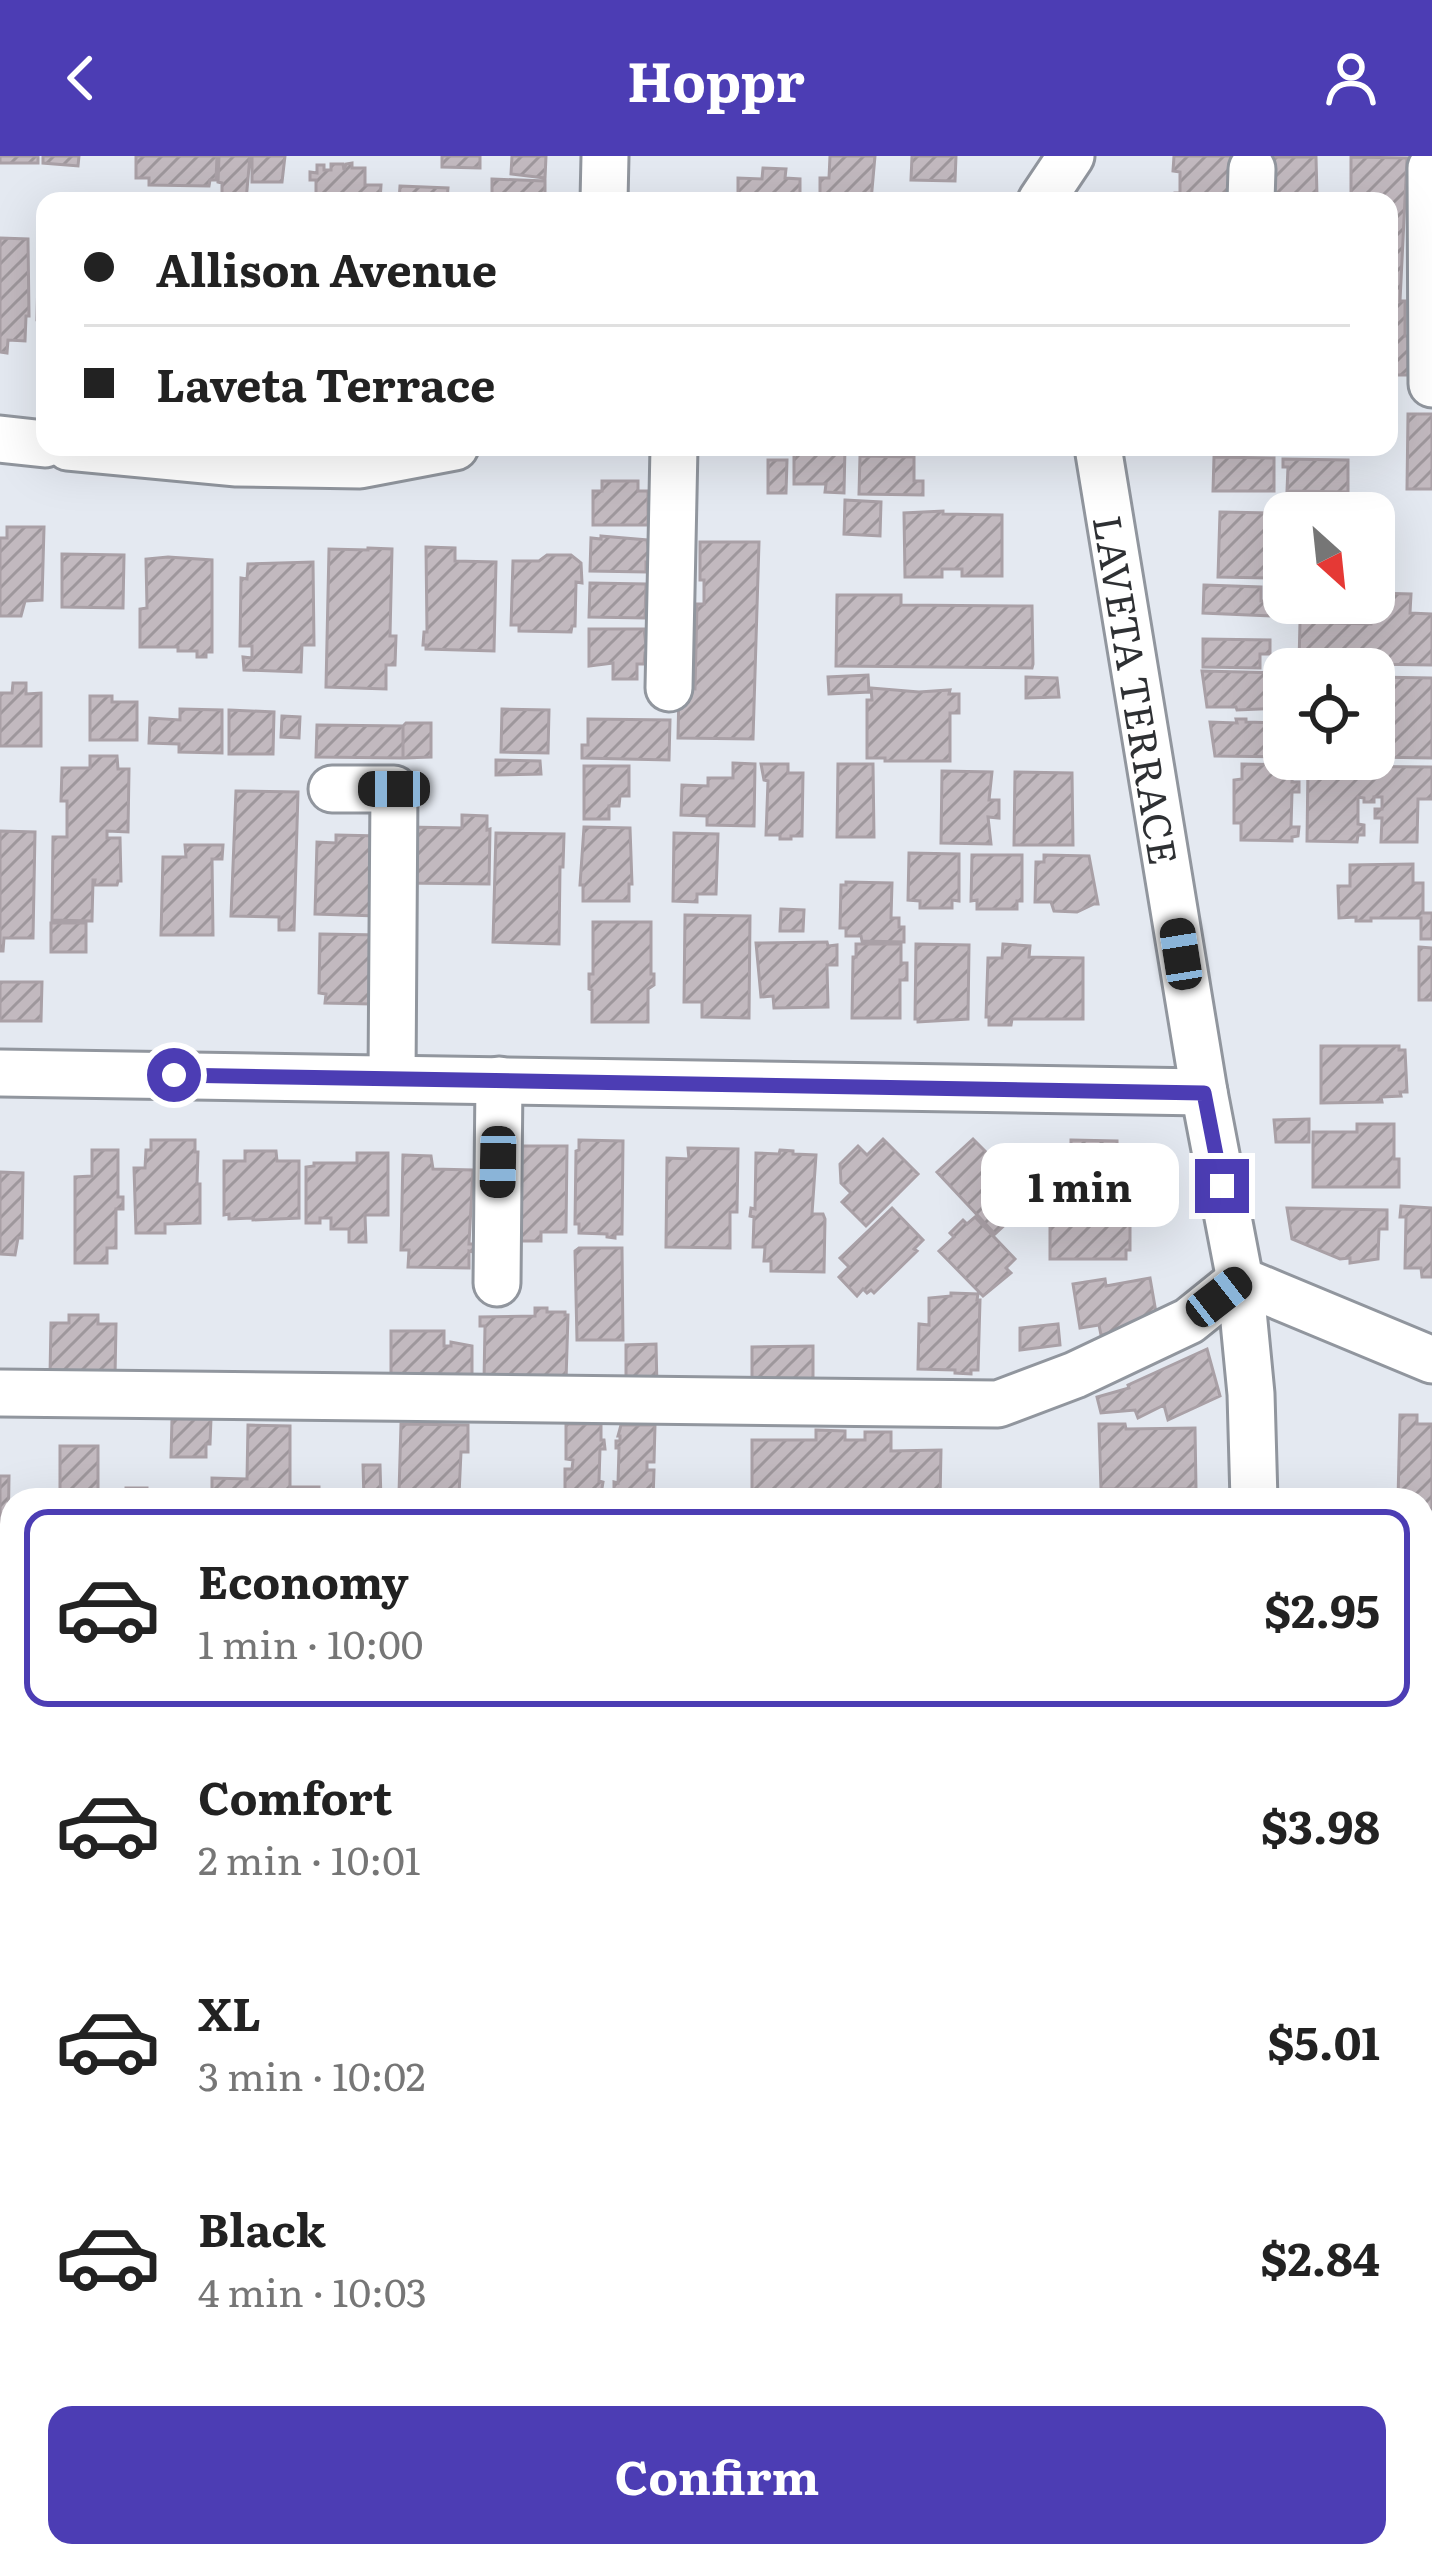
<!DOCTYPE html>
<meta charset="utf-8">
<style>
body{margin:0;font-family:Literata,serif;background:#f2f2f2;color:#222;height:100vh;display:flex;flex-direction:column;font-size:45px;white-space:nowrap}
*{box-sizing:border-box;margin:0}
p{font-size:39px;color:#767676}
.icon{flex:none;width:66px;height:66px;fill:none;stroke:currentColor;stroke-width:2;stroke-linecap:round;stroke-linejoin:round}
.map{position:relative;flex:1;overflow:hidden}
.sheet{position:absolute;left:0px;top:1332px;width:1434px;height:1080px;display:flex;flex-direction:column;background:#fff;border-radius:36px 36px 0 0;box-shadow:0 12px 48px #0002}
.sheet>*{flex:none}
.banner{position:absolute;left:36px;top:36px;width:1362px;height:264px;border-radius:24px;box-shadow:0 12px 48px #0002;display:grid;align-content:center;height:264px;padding:0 48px;background:#fff}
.needle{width:78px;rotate:153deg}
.buttons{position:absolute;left:1263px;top:336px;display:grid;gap:24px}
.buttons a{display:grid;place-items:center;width:132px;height:132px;border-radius:24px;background:#fff;box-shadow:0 12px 48px #0002;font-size:60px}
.end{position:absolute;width:54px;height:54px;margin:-27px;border:15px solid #4c3db4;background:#fff;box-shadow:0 0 0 6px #fff}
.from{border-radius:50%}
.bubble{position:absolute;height:84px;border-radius:24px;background:#fff;box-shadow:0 12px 48px #0002;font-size:39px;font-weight:700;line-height:84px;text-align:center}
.car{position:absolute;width:36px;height:72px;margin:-36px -18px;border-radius:15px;box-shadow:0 0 9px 3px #0007;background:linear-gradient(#222 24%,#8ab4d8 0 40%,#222 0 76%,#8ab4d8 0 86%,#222 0)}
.banner b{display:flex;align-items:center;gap:42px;height:114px;font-size:45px}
.banner b+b{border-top:3px solid #e0e0e0}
.banner i{width:30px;height:30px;background:#222}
ul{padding:21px 0 0;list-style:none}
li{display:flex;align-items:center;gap:36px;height:198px;margin:0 24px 18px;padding:0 24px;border:6px solid transparent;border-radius:24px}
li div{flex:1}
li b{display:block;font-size:45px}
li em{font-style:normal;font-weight:700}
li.selected{border-color:#4c3db4}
li>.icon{width:108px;height:108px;stroke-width:1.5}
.action{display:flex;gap:24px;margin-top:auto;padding:24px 48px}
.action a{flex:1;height:138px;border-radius:24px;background:#4c3db4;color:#fff;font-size:48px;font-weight:700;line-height:138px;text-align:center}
header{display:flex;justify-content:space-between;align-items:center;height:156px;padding:0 48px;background:#4c3db4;color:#fff;font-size:54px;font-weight:700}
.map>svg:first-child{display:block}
.building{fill:url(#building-hatch);stroke:#a9a0a6;stroke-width:3}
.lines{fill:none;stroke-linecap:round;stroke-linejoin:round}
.minor-casing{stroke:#91969e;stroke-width:51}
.major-casing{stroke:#c4c5c6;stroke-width:63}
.minor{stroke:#fff;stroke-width:45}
.major{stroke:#faae8d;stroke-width:57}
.route{stroke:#4c3db4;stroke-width:15}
.labels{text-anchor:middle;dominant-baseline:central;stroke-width:9;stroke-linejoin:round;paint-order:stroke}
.street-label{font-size:39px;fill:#2e3033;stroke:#fff}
</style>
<header><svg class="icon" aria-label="back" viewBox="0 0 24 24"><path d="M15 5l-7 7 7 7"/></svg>Hoppr<svg class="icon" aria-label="person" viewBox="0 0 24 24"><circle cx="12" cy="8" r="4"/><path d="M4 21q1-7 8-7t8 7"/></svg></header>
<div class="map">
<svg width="1432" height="2412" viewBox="0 0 1432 2412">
<defs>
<pattern id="building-hatch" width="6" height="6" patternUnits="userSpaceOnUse" patternTransform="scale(3)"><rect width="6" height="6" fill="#c2b9bf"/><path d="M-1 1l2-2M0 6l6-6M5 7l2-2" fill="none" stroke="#9e979c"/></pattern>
</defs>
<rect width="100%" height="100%" fill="#e4e9f1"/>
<path class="building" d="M0 0H38V7H0Z
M43 0H79L78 10 43 7Z
M136 0H217L216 24H210L209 30 149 29V22H136Z
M219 0H250L246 45H222V27L218 26Z
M252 0H285L282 26H252Z
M442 0H480V12L442 11Z
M512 0H546L545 22 511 18Z
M830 0H875L871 45H820V22H829Z
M912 0H956L955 25 911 24Z
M1174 0H1232L1231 38H1227V45H1175V37H1180V16L1173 15Z
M1264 1H1316L1317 40H1309V45H1259Z
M1351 1 1407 2 1400 145H1405V180H1408V219H1389V45H1351Z
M352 7V12H365V29H381L380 45H316V24H310V16L317 17V9H324V14H331V8H343L344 14 346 8Z
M763 12 786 13 785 22 800 23V45H738V22L762 23Z
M492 23 545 25V45H484L485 38H492Z
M400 30 448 32 447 45H399Z
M0 82 28 83 29 160H26L25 185 8 184 7 197 0 196Z
M38 119 45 120V165L37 164Z
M1408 258H1432V333H1407Z
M794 291H845L844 337 825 336 826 328H794Z
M860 300 914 301V325H923V339L859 338Z
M1214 301 1274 302V335H1213Z
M1283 303 1348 304V336L1287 335 1288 311H1283Z
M768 304H787L786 337H768Z
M602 325H638V335H648V369H593V335H602Z
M845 344 881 346 880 380 844 378Z
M943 355V358L1002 359V420H962V413H942V421H905L904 357Z
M1220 356 1272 357 1268 422 1218 421Z
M7 371H44L42 444 25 445 21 460H0V382H7Z
M601 380 647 384 650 406H646V416L590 415 591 382 601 383Z
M700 386H759L753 583 678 582 679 532 695 533 697 448H704V424H700Z
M426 391 455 392V405L496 406 494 495 426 493V489H423L424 476H427Z
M368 392 392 393 390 480H396L395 509H386V533L326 531 329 393 368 394Z
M62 398 124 399 123 452 62 451Z
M547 399H571L581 407 582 427 576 426 575 470H572L571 476 519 475V469H511L513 405H539Z
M168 401 212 404V496H206V501H197V495H178V491H140V453L147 452 146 403Z
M313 406 314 489H302L301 516 244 514 243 501 252 502V490H240L241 422 247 423 248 408Z
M590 427 646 428 645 462 589 461Z
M1204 429 1261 431V445H1273L1272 460 1203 457Z
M1374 437 1411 438 1410 457 1432 458V509L1299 507 1300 466 1371 468Z
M837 439H901V449L1032 450 1033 508 1032 512 836 510Z
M589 473H644L647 497H645L644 508H637V523H613V507L589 510Z
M1203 483 1270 484V498H1260V512L1203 511Z
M1202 515 1282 517 1283 552 1237 554 1236 551H1207Z
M868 519 869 536 829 538 828 521Z
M1026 521 1057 522 1059 541 1026 542Z
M1374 521 1432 522V602L1374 601Z
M13 527H26V538L41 537V590H0V537H12Z
M871 532 919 536 950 534 949 538H959V557H950V605H885V602H867V544H872Z
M90 540H112V546H137V584H90Z
M180 553 222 554V597L179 596V588L149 587 150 562 180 564Z
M502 553 549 554 548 597 501 596Z
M229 554 274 556 273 598H229Z
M282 560 300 561 299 582 281 581Z
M588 563 670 564 669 604 582 602V589H588Z
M1236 563H1246V566L1282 567V601L1215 600 1210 566 1237 567Z
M406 567H431V601L403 602V570Z
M317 569 403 570V602L316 601Z
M90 600H117L118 613H129L128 676 107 675V682H120L121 725H118L117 729H94L95 724H93L92 765 52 764 53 681H67V645H61L62 612H90Z
M496 604 540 605 541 618 496 619Z
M733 607 755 608 754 670 707 669V660L681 659 682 629 708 630V622H733Z
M761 608H788V617H803L802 680H791V683H780V679H766L768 625 764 624Z
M838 608H873L874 681H837Z
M1242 608 1293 609 1292 626H1299V636H1292L1291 671H1299L1298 680 1292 681V685L1241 684V667H1234V624L1242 623Z
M584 610H629V640H620L619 650H609V663H584Z
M1308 610 1432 611V643H1418L1417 686H1381L1382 662H1375V653H1382V641H1374V646H1364V642L1358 641V668L1364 669V679H1358L1357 686 1307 685Z
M942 615 992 616 989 644H999V662L988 661 991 688 941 687Z
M1015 616 1072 617 1073 689H1014Z
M236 635 298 636 294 774H279V761L231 760Z
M462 659 487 660V674L490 673 489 728 404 727 407 671 462 672Z
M584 671 630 672 632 728H629V745H583V729H580Z
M0 675 35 676 33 782H4L3 795H0Z
M496 677 564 678 563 711H560L559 788 493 786Z
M674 677 718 678 716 738H697V746L673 745Z
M336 679 379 680 377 760 315 758 317 686 336 687Z
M185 689H223L222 703H212L213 779H161L163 701H186Z
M909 697 959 698V745L952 744V752H920V745L908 744Z
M972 699H1022V745H1017V753H977V744L971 745Z
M1044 699 1089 700 1098 748H1094L1077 756 1054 755 1051 746H1035L1036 706H1044Z
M1413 708V727H1423V757H1432V783H1421V762H1371V765H1356V761L1339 762 1338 730H1350V709Z
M846 726 892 727 891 762H899V771H904V786L862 785 861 780H846V772H840L841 729H846Z
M781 753 804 754 803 775H780Z
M685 759 750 760 749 862 702 861V846H684Z
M593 766H651V818H654V829L648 833V866H592V834L589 833V818H593Z
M51 767H86V796H51Z
M320 778 380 779 371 848 325 847 326 838 319 837Z
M827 786 828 790 837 789V809H827L828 851 774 852 773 840 761 841 756 787Z
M856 788H901V807H907V824H900V862H852L853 801H856Z
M916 788 969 789 968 863 918 866V863H915Z
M1003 788 1030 790 1029 801 1083 802V863H1012L1011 869H989V861H986L988 802H1002Z
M1419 791 1432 792V844H1419Z
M0 826H42L41 865H0Z
M1321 890H1399V894H1405L1407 936H1400L1401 940 1381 941 1382 946 1321 947Z
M1309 963V986H1276L1274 964Z
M1357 968H1394V1003H1399V1031H1313V976H1357Z
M883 983 918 1018 866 1070 842 1046 851 1037 841 1027 840 1008 858 990 867 999Z
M973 983 993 1003 996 1000 1021 1026 1010 1038 1023 1052 995 1078 937 1016Z
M151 984H195V996H198L197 1028H200V1067L165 1068V1077H136L134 1012H145L146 994H151Z
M579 984 623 985 622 1078H615V1082L607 1081V1078L579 1077V1068H575L576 995 579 994Z
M1071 984 1117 985V1010L1127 1009 1126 1043 1070 1042 1071 1010H1068V1002H1071Z
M506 990H567L566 1076H541V1085H519Z
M688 992 738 993 737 1056H730V1092L666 1091 667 1002 689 1003Z
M92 994H118V1041H123V1053H116V1092H107V1107H75V1021L92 1020Z
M780 994 793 995V998L816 999 812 1058H823L825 1063 824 1116 771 1115V1105H764L765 1091H753L754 1061 750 1060 751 1052 755 1053 756 997 779 998Z
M245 995H276L277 1005H299V1062L253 1064V1062L229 1063V1058L224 1059V1005H245Z
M357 997H388V1059H365L366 1086H349V1073H331V1062H320V1067H306V1011L314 1010V1007H357Z
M403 999 431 1000 433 1013 473 1014 469 1088H474L473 1096 469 1095V1112L408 1111 409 1094H401Z
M0 1016 23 1017 22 1082H18L15 1099 0 1098Z
M1401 1050 1432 1052V1121H1422L1421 1112H1405L1406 1061H1400Z
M892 1052 923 1084 914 1093 917 1095 874 1137 871 1134 867 1137 863 1133 857 1140 839 1121 849 1111 840 1102Z
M1287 1052 1387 1054V1073H1379L1378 1103 1350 1107V1102L1340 1103 1292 1083Z
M1050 1057H1126V1069L1130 1070V1094H1126V1103H1050Z
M975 1061 1015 1103 1006 1112 1011 1117 983 1140 939 1095 954 1081 950 1077 963 1064 967 1068Z
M579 1092H622L623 1184H577L575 1095Z
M1150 1122 1158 1168 1101 1179 1099 1169 1080 1172 1073 1128 1105 1123 1106 1130Z
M951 1137 978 1138 977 1144H980L978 1214H971V1218L955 1217V1214L918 1213 919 1168 929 1169V1142L951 1140Z
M535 1152H547V1156H565V1159H568L566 1225H484L485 1170H480V1161L535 1160Z
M69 1159H98V1168H116L115 1220 50 1219 51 1167H69Z
M1058 1168 1060 1189 1020 1194V1172Z
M391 1175H444V1190H451V1186L472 1190V1224H391Z
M656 1188 657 1232 626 1231V1189Z
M813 1190V1224H752V1191Z
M1207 1193 1220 1240 1168 1264 1164 1249 1138 1262 1135 1254 1101 1257 1097 1241 1129 1232 1128 1229Z
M1400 1259H1417V1268H1432V1353H1422V1344H1398Z
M172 1263H211L210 1288H206V1301H171Z
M401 1268 468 1269V1296H461L459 1339 399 1337Z
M566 1268H601V1284H604L605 1293H600L599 1325 603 1326 600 1344H565V1313H572L573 1304 566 1303Z
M1099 1268H1125L1126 1273 1195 1272 1196 1333H1101Z
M248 1269 290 1270V1334L253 1333V1344H212V1322L247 1323Z
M621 1269H655L654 1306H647V1314H654L653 1344H616V1339H619L618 1334H614V1326L618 1327 619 1292H616V1285H620V1280H618Z
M816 1274 845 1275V1284H865V1276H891V1295L941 1294 940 1344H752V1284H816Z
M60 1290H98V1344H38L60 1343Z
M363 1309H380L381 1344H364Z
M0 1320H9L8 1389H0Z
M293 1331H319V1344H293Z
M126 1332H147V1344H126Z
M1422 1391H1432V1499H1422Z
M0 1666H12V1842L11 1835H0Z
M1422 1679 1432 1685 1427 1795H1422Z
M1422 1888H1430L1432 1945H1422Z
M0 1900H12V1956H0Z
M0 2070H12V2155L0 2154Z
M1422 2167H1431L1432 2170V2265L1422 2263Z
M0 2187H7L6 2260H0Z
M409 2400H522V2405H490V2412H409Z
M537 2400H612L611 2412H537Z
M781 2400H839V2412H781Z
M908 2400H968V2412H908Z
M1017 2400H1110V2402H1088V2412H1017Z
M1351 2400H1412V2407H1408V2412H1351Z"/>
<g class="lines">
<defs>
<g id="minor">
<path d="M1431 12 1432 228"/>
<path d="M604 45 605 0"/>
<path d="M1041 45 1071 0"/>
<path d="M1251 45 1252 13"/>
<path d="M0 283 45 288"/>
<path d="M68 291 237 307 360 309 455 291"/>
<path id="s1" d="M1098 291 1204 936 1240 1124 1251 1238 1254 1344"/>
<path d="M669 532 674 291"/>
<path d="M332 633H394L392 922"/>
<path d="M0 917 1204 936"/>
<path d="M497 1127 499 924"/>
<path d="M0 1237 998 1248 1075 1219 1189 1165 1240 1124 1432 1204"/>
<path d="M1422 1987 1432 1989"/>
<path d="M0 2173 12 2172"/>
<path d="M349 2400V2412"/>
<path d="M862 2412 863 2400"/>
<path d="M1200 2412V2400"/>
</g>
<path id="major" d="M0 1572H12
M1422 1586H1432"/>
</defs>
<use href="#minor" class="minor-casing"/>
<use href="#major" class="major-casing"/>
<use href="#minor" class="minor"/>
<use href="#major" class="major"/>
</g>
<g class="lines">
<path class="route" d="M174 919 1204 937 1222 1030"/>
</g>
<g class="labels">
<g class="street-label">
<text stroke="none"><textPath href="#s1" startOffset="246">LAVETA TERRACE</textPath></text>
</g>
</g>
</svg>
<div class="buttons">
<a><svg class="needle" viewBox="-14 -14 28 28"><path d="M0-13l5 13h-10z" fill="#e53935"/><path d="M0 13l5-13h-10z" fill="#767676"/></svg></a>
<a><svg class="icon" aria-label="locate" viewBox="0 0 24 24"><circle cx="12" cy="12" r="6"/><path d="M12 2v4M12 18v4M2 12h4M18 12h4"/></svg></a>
</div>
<i class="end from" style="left:174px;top:919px"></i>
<i class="end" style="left:1222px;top:1030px"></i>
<div class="bubble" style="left:981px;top:987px;width:198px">1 min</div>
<i class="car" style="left:394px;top:633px;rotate:270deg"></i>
<i class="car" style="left:1181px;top:798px;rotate:351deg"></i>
<i class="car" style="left:498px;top:1006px;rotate:181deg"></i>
<i class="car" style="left:1219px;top:1141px;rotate:52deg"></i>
<div class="banner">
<b><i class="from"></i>Allison Avenue</b>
<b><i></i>Laveta Terrace</b>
</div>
<section class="sheet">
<ul>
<li class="selected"><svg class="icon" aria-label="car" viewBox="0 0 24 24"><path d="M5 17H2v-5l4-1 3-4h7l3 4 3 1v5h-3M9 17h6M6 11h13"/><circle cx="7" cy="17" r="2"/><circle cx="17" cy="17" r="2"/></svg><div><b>Economy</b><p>1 min · 10:00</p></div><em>$2.95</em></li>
<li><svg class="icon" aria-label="car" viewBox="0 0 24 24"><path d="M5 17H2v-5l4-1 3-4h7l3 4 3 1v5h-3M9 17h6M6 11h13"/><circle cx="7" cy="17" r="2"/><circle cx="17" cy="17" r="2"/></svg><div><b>Comfort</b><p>2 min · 10:01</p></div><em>$3.98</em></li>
<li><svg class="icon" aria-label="car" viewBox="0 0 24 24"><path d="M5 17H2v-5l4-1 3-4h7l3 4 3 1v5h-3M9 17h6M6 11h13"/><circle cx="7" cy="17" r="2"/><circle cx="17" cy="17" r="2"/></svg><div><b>XL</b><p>3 min · 10:02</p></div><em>$5.01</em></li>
<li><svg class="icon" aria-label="car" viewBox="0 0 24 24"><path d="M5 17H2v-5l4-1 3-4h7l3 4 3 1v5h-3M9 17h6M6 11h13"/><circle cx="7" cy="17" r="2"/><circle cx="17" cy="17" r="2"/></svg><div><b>Black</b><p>4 min · 10:03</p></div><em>$2.84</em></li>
</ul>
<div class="action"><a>Confirm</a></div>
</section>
</div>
